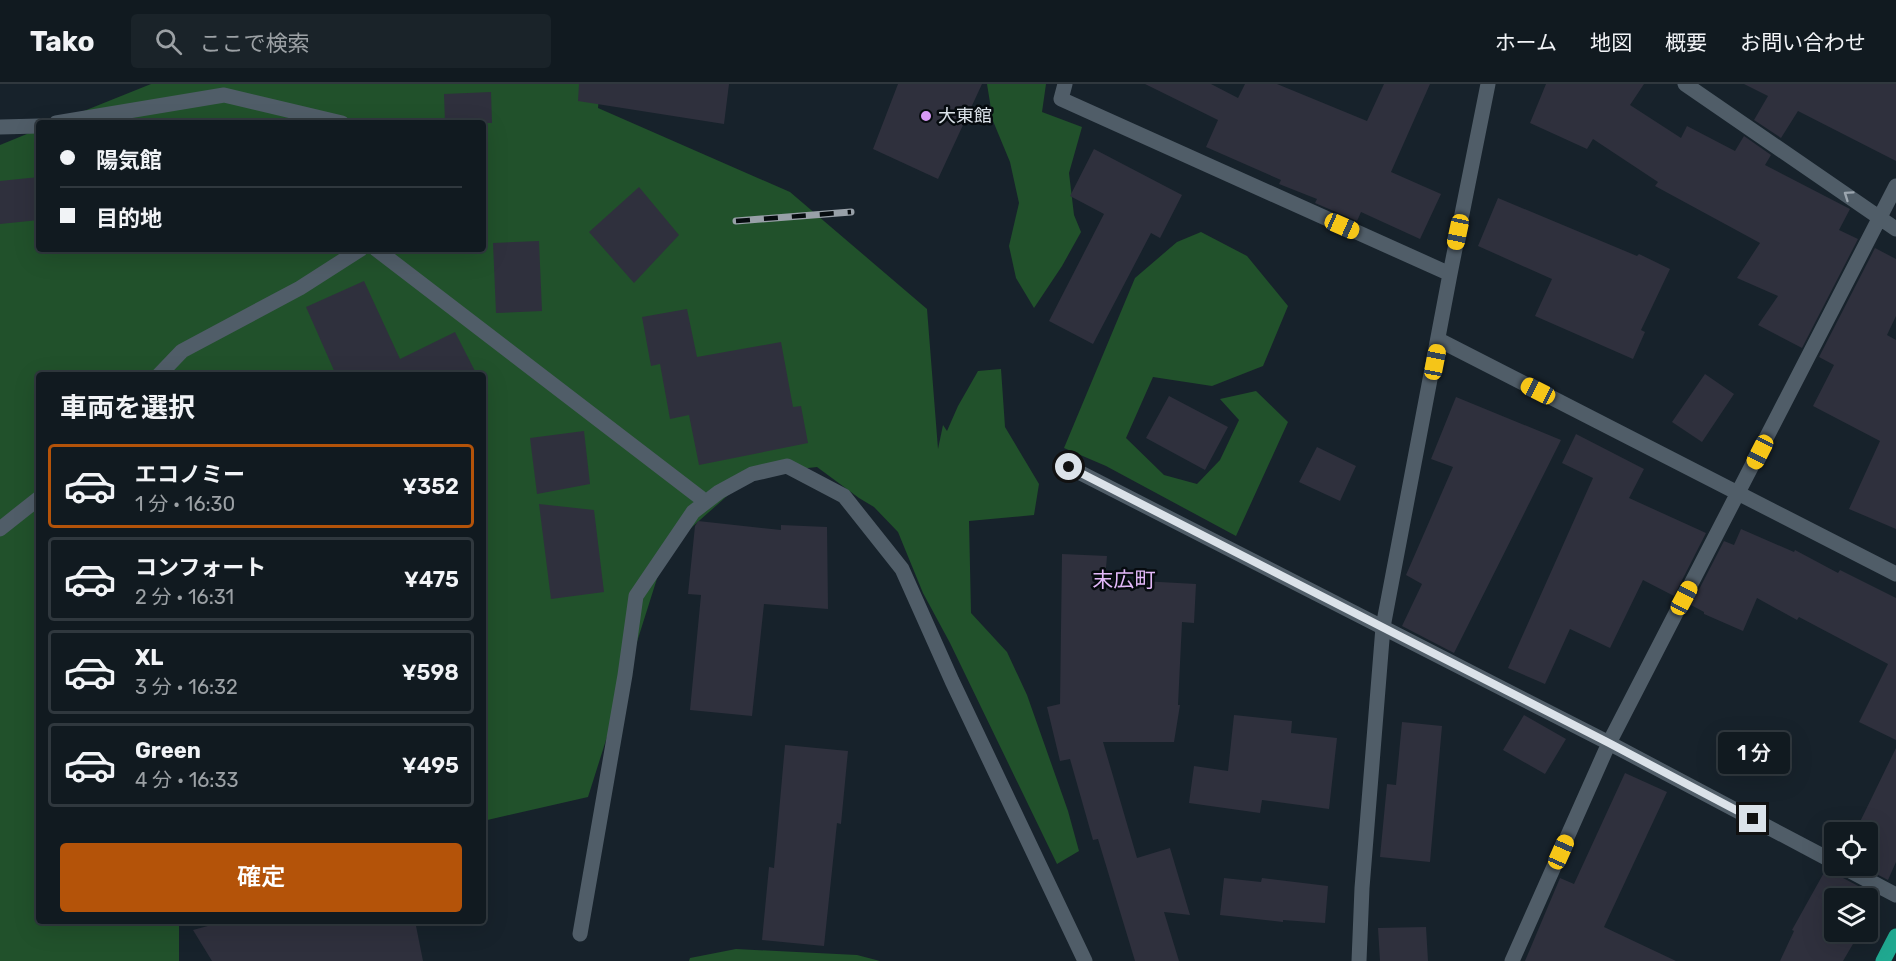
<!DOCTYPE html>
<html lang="ja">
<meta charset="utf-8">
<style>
body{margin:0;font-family:Rubik,"Noto Sans JP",sans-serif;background:#1a2329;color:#f1f3f6;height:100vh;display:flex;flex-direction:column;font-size:22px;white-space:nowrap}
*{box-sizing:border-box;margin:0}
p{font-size:20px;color:#9ca1a5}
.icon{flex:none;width:33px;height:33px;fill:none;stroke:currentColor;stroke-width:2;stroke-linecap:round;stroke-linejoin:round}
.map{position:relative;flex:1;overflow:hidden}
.drawer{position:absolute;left:36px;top:288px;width:450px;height:552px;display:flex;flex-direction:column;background:#111a20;border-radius:6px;box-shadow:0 6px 24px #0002,0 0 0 2px #30383e}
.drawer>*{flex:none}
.hud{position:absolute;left:36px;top:36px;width:450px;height:132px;border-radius:6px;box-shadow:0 6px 24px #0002,0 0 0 2px #30383e;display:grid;align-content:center;height:132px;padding:0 24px;background:#111a20}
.buttons{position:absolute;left:1824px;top:738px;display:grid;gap:12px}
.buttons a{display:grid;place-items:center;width:54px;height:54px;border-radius:6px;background:#111a20;box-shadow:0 6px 24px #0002,0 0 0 2px #30383e;font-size:30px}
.end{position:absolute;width:27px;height:27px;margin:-14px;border:8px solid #dbe2e9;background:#111;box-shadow:0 0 0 3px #111}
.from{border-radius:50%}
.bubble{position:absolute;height:42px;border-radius:6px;background:#111a20;box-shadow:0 6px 24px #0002,0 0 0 2px #30383e;font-size:20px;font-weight:600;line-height:42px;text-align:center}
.car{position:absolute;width:18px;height:36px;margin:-18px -9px;border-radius:8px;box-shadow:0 0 4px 2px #0007;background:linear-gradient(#f5c518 24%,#345 0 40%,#f5c518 0 76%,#345 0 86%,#f5c518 0)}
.hud b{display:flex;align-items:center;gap:21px;height:57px;font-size:22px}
.hud b+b{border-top:2px solid #30383e}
.hud i{width:15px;height:15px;background:#f1f3f6}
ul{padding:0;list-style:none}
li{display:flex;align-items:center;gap:18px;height:84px;margin:0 12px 9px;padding:0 12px;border:3px solid #30383e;border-radius:6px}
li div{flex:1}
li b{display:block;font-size:22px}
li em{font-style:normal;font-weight:600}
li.on{border-color:#b45309}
li>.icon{width:54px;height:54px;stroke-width:1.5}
h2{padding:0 24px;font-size:27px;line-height:72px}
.cta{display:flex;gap:12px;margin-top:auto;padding:12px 24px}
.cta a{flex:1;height:69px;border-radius:6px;background:#b45309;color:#fff;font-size:24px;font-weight:600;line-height:69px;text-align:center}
header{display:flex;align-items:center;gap:36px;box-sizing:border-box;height:84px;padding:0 30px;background:#111a20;border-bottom:2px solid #30383e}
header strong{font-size:28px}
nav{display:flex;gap:33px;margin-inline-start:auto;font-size:21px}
.search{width:420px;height:54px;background:#1a2329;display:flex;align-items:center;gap:15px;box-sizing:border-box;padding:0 21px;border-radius:6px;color:#9ca1a5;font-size:22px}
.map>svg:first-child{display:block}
.forest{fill:#21512b}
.building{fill:#2f303d}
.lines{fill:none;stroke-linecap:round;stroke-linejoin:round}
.street{stroke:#505d68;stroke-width:15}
.primary{stroke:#20a991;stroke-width:15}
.rail-casing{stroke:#98a0a8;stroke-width:7}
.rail{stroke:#060b0f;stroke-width:4.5;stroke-dasharray:14;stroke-linecap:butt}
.oneway{stroke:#9ca6af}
.route{stroke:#dbe2e9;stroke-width:8}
.poi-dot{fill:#d99af7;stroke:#060b0f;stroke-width:2}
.labels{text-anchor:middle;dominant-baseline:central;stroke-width:5;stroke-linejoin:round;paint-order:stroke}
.poi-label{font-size:18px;fill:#dbe2e9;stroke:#060b0f;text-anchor:start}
.quarter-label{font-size:21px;fill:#e3b8f9;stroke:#060b0f}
</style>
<header>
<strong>Tako</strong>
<div class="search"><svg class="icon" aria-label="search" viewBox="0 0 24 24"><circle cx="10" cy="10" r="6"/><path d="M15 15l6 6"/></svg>ここで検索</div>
<nav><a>ホーム</a><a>地図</a><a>概要</a><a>お問い合わせ</a></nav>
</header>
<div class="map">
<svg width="1896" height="877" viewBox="0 0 1896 877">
<rect width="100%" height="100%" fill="#17222b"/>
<path class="forest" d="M151 0H600L598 24 790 108 927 225 938 365 943 341 947 347 958 322 978 287 1001 285 1005 343 1039 400 1034 431 969 437 971 529 1007 568 1027 611 1068 727 1079 767 1057 780 950 559 923 509 898 448 874 423 859 414 817 383 752 390 666 466 588 713 483 737V291H39V837H179V877H0V61L39 45V165H483V39H54Z
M987 0H1046L1042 28 1082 43 1069 89 1074 131 1081 148 1062 182 1034 224 1016 194 1009 162 1019 119 1010 78 993 37Z
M1201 148 1247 172 1288 222 1263 282 1212 302 1153 293 1126 354 1164 391 1197 400 1220 376 1239 336 1220 315 1256 307 1288 338 1236 452 1106 382 1064 364 1135 194 1177 158Z
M736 865 857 871 880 877H689L690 874Z"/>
<path class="building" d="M579 0H729L724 40 578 17Z
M898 0H982L938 95 873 65Z
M1145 0H1211L1238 14 1245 0H1277L1367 37 1384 0H1430L1391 88 1441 110 1420 155 1361 128 1357 137 1315 119 1317 115 1279 100 1281 96 1206 63 1218 36Z
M1546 0H1644L1630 21 1681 54 1687 42 1735 67 1744 52 1771 71 1765 81 1850 125 1839 146 1858 155 1802 264 1758 241 1778 212 1737 194 1760 159 1655 102 1658 98 1593 55 1587 65 1530 39Z
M1744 0H1896V77L1798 27 1781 54 1754 36 1768 12Z
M491 8 492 39H445L444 10Z
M1094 65 1182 111 1160 154 1151 149 1093 260 1049 237 1104 130 1070 112Z
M39 93V136L0 140V97Z
M639 103 679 151 634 199 589 148Z
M1498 114 1637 172 1639 170 1670 185 1641 246 1645 248 1633 275 1535 232 1552 195 1478 162Z
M539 157 542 227 496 229 493 159Z
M1875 164 1896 175V232L1887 251 1896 256V445L1849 425 1880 357 1813 322 1834 281 1819 273Z
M364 197 400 275 455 248 477 291H336L306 223Z
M687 225 697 273 781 258 793 323 801 322 808 359 699 381 689 331 670 335 660 280 651 282 642 233Z
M1705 290 1734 310 1702 358 1672 338Z
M1169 312 1228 343 1205 386 1146 354Z
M1456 313 1561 356 1454 569 1402 542 1422 500 1406 491 1453 383 1431 375Z
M584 347 590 400 537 410 530 354Z
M1576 350 1644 385 1629 414 1706 449 1674 512 1643 496 1610 564 1570 545 1545 600 1508 584 1593 394 1562 379Z
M1317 363 1356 382 1340 417 1299 398Z
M539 420 594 426 604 508 551 515Z
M698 437 781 446V441L827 443 828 525 764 520 752 632 690 626 701 511 688 510 695 442Z
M1741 445 1794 468 1795 466 1838 489 1840 486 1896 514V656L1859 638 1888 580 1799 533 1797 536 1757 514 1743 547 1704 530V528L1691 521 1724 457 1734 461Z
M1062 470 1107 472 1105 495 1196 500 1194 539 1182 538 1178 621H1180L1174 658H1103L1137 774 1170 764 1190 831 1164 828 1179 877H1135L1098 755 1093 756 1070 675 1060 677 1047 623 1060 620Z
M1234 631 1292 637 1291 649 1337 654 1329 725 1262 716 1260 729 1189 719 1194 682 1228 687Z
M1524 631 1566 655 1545 690 1503 666Z
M1402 638 1442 642 1430 778 1380 773 1387 700 1396 701Z
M785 661 848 667 841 740 837 739 824 862 762 856 769 783 774 784Z
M1896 664V778L1888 796 1861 782H1868V748H1855Z
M1625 689 1667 708 1604 843 1676 877H1525L1560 794 1574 800Z
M1826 785 1879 813 1868 834V814H1834V848H1860L1843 877H1780L1794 847 1792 846Z
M1224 794 1261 798 1262 794 1328 802 1325 839 1283 836V838L1220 831Z
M226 837H415L423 877H212L193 846Z
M1426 843 1428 877H1380L1378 844Z"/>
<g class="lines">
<path class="street" d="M1065 0 1061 15 1450 190
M1685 0 1896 145
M56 39 224 11 342 39
M0 43 39 42
M376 165 706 418
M1439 256 1896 490
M159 291 182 267 300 204 361 165
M1069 383 1609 659 1834 778
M0 445 39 414
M1841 782 1896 811
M580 850 625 591 636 512 693 428 719 408 752 390 787 382 844 412 902 485 952 597 1085 877
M1359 877 1362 804 1383 543 1450 190 1488 0
M1512 877 1609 659 1896 102"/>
<path class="primary" d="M1883 877 1896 852"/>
<defs>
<path id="rail" d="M736 137 851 128"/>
</defs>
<use href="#rail" class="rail-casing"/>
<use href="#rail" class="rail"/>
</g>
<defs><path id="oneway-chevron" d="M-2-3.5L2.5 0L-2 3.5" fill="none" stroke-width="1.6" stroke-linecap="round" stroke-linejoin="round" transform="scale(1.5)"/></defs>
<use class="oneway" href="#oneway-chevron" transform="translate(1848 111) rotate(-145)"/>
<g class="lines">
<path class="route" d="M1069 383 1609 659 1753 735"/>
</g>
<circle class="poi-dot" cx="926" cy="32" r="6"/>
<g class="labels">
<g class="poi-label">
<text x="938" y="32">大東館</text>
</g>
<g class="quarter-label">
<text x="1124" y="495">末広町</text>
</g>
</g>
</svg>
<div class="buttons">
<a><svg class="icon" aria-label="locate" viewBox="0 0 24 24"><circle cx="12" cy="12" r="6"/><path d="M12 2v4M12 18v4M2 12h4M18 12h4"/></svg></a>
<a><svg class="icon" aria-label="layers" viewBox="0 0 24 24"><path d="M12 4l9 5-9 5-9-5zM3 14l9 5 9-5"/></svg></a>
</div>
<i class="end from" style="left:1069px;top:383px"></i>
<i class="end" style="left:1753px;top:735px"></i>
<div class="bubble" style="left:1718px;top:648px;width:72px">1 分</div>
<i class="car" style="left:1342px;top:142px;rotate:114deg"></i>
<i class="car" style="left:1458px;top:148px;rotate:192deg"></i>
<i class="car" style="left:1435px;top:278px;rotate:11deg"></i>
<i class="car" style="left:1538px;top:307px;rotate:297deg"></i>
<i class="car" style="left:1760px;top:368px;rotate:207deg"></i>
<i class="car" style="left:1684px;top:514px;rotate:28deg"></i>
<i class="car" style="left:1561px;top:768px;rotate:24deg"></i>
<div class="hud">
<b><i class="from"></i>陽気館</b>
<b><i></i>目的地</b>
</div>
<section class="drawer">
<h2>車両を選択</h2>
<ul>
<li class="on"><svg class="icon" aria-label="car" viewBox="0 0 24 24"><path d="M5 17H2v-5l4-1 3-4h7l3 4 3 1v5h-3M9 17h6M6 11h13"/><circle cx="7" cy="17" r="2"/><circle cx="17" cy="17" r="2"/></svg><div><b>エコノミー</b><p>1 分 · 16:30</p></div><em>¥352</em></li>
<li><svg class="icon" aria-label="car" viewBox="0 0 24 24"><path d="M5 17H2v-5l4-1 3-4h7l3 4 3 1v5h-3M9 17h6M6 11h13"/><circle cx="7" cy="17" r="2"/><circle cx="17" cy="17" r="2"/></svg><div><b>コンフォート</b><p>2 分 · 16:31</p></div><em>¥475</em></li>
<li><svg class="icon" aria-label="car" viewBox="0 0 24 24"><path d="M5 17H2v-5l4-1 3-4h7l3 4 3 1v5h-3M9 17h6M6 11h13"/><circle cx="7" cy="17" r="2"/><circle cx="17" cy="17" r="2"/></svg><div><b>XL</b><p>3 分 · 16:32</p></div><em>¥598</em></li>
<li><svg class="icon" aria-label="car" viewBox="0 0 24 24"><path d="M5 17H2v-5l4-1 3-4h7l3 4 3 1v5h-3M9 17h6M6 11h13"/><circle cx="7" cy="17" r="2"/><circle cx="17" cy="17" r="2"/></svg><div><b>Green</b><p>4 分 · 16:33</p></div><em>¥495</em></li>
</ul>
<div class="cta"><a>確定</a></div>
</section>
</div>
